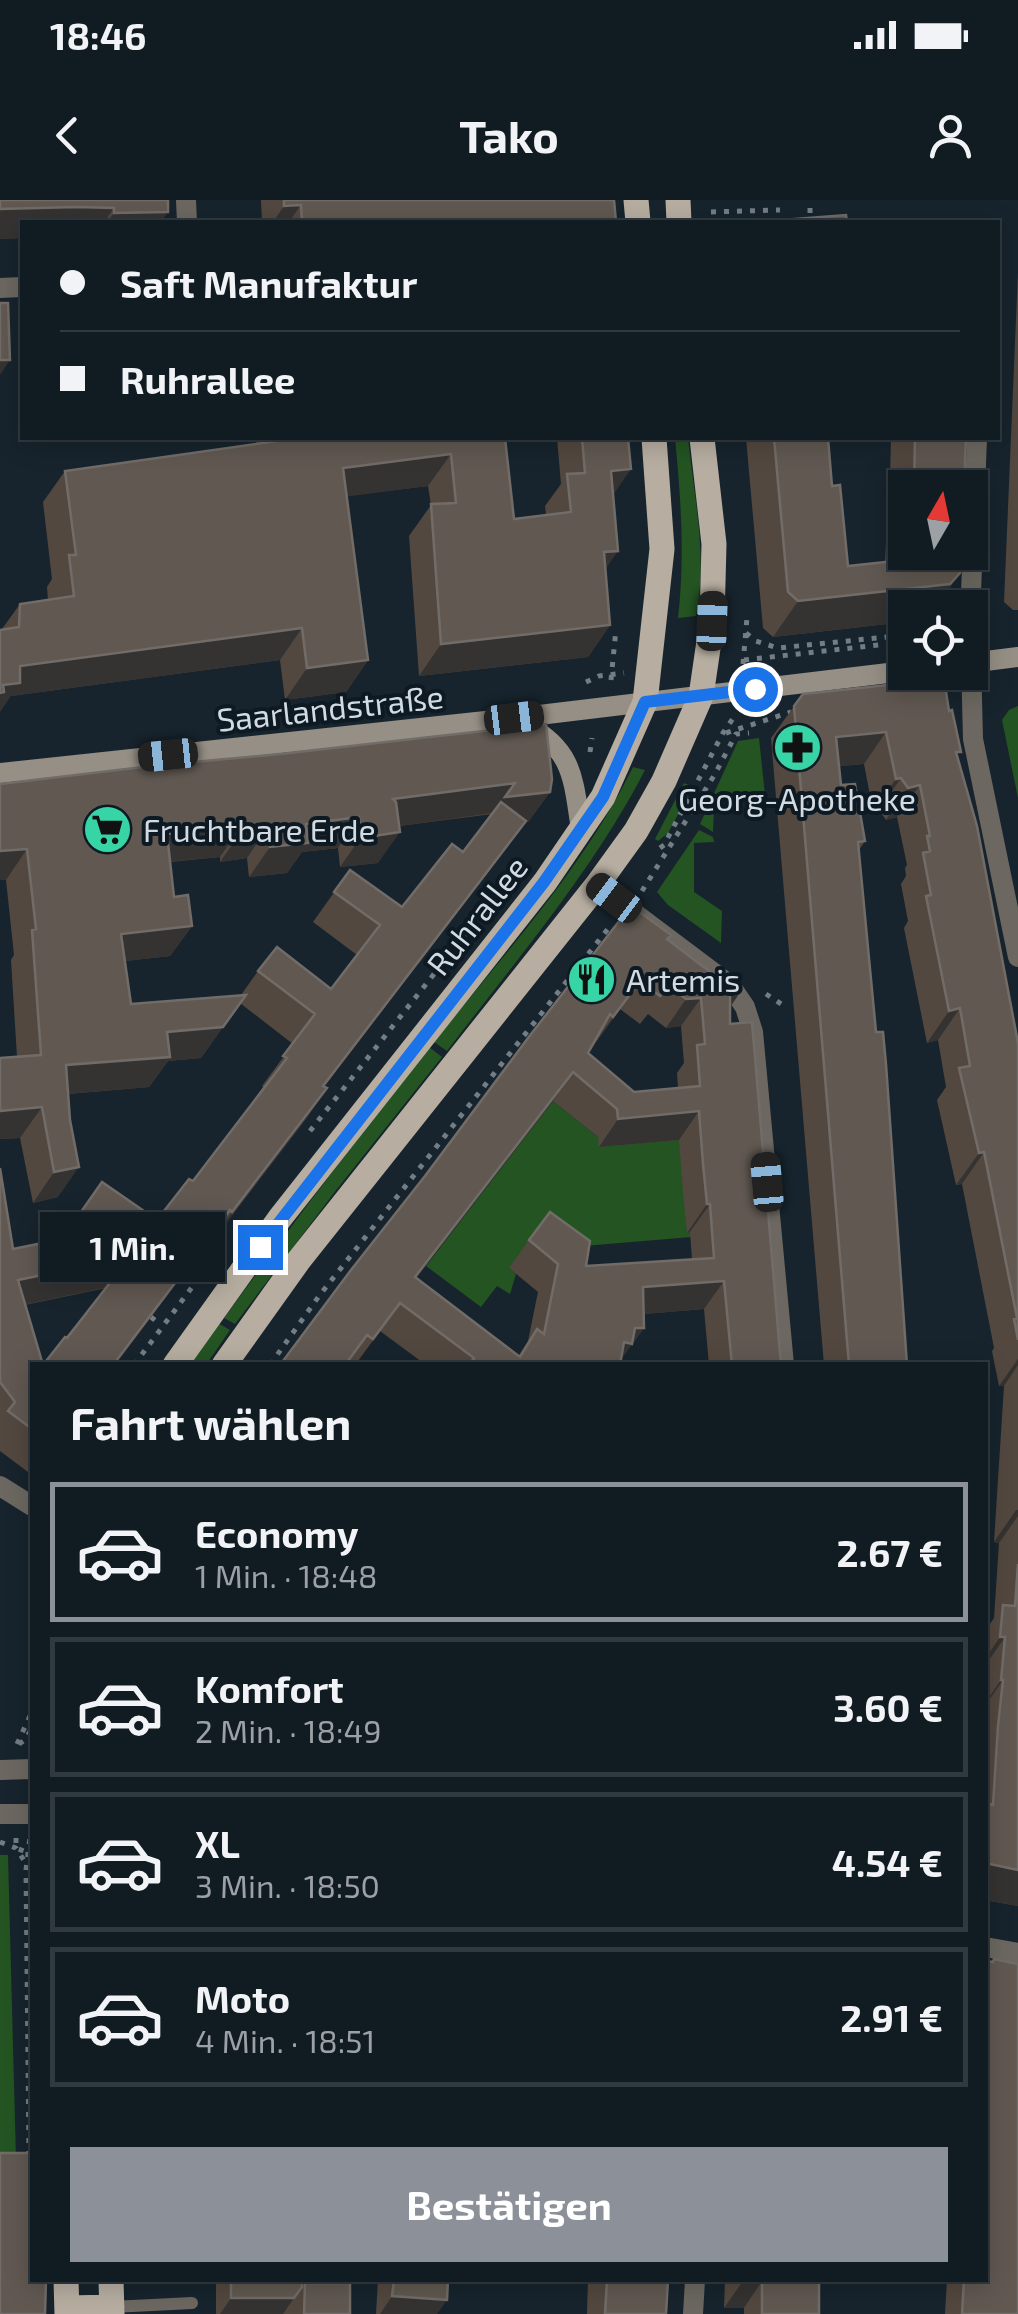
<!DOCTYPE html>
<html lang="de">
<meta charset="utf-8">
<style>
body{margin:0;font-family:"Exo 2",sans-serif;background:#1a242a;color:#f1f3f6;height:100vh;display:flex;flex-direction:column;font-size:38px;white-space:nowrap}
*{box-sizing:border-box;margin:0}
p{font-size:32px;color:#9ca1a5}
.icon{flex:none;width:55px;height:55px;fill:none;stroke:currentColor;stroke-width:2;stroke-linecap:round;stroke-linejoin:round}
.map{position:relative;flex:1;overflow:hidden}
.side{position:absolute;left:30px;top:1162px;width:958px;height:920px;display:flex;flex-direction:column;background:#111b22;border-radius:0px;box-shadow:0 5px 25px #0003,0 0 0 2px #303940}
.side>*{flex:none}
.guide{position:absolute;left:20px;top:20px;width:980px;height:220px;border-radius:0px;box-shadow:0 5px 25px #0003,0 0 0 2px #303940;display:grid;align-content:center;height:220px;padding:0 40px;background:#111b22}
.needle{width:65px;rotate:9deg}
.fabs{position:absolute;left:888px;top:270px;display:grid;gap:20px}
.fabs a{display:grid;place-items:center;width:100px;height:100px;border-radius:0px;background:#111b22;box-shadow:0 5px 25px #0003,0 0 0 2px #303940;font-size:50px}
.end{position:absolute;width:45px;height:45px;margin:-22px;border:12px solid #1a73e8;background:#fff;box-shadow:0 0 0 5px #fff}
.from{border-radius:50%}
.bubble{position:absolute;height:70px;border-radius:0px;background:#111b22;box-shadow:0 5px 25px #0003,0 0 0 2px #303940;font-size:32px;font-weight:700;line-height:70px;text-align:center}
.car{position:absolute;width:30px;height:60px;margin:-30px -15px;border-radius:12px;box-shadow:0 0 8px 2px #0007;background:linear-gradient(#222 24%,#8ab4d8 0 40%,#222 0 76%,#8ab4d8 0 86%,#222 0)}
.guide b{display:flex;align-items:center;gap:35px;height:95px;font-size:38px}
.guide b+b{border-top:2px solid #303940}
.guide i{width:25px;height:25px;background:#f1f3f6}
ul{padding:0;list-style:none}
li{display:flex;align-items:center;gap:30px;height:140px;margin:0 20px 15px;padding:0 20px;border:5px solid #303940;border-radius:0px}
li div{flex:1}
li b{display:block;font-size:38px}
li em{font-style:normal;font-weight:700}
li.active{border-color:#8c9099}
li>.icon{width:90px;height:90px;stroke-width:1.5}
h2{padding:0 40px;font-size:45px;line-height:120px}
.action{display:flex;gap:20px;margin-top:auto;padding:20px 40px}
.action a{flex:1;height:115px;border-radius:0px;background:#8c9099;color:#fff;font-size:40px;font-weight:700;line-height:115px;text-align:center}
.status{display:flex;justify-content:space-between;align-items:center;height:70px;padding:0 50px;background:#111b22;direction:ltr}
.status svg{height:28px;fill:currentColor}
header{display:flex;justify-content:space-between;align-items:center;height:130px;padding:0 40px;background:#111b22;font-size:45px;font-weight:700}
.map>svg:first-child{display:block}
.green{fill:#235422}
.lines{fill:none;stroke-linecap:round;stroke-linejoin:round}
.path{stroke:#737d85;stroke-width:5;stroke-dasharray:5 8;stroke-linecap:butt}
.lane{stroke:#6c6861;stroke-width:12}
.street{stroke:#6c6861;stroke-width:20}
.secondary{stroke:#968f85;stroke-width:20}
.primary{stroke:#b7aea1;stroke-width:25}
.wall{fill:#53483f;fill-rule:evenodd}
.shaded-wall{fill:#353331}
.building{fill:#605851;stroke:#726c68;stroke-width:2.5;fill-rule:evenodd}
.route{stroke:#1a73e8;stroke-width:12}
.labels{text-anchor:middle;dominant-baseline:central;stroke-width:8;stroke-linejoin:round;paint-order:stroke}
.street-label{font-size:32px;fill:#d3dbe2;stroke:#0e1a23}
.poi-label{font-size:32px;fill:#d3dbe2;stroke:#0e1a23;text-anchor:start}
</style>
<div class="status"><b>18:46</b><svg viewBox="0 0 49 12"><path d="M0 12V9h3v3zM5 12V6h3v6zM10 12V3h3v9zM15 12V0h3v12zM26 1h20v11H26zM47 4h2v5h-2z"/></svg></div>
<header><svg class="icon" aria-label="back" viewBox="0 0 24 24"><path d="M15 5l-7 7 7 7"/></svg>Tako<svg class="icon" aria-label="person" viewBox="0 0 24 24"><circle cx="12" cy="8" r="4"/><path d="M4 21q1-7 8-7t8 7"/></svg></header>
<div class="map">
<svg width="1018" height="2114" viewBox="0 0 1018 2114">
<rect width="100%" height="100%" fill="#17242d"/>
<path class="green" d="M675 238H688C694 296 708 358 696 416L678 418C685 357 681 299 675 238Z
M1018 506V598L1002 520 1009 510Z
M759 538 765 595 725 597 714 607 713 632 700 624 738 541Z
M633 567 645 570C593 671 516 760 447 851L434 842C504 754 583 669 633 567Z
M684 583 693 587 668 633 658 641 655 639Z
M699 630 713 637 714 642 694 643V692L722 711 721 743 668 705 657 692Z
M429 847 442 857 337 989 235 1124 224 1118 311 1000Z
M553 901 598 937 684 940 687 1032H691L692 1037 572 1047 509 1068 516 1074 510 1094 497 1086 481 1107 426 1066Z
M218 1123 230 1130 206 1165H189Z
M0 1655H8L17 1997 0 1996Z"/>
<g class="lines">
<path class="path" d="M711 12 780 10
M810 13V0
M746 433 756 441 778 448 887 437 902 441
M744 460 905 442
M743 464 747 417
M611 480 616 429
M586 482 599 476 624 473
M726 533 791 512
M590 552 592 538
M660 648 664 645 723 533 736 514
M642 691 715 574 736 534 749 533
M766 794 786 807
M310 931 483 712
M151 1117 156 1121
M134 1165 222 1047
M270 1165 319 1096 611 725
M17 1544 30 1516H32
M19 1544 25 1540 32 1528
M16 1638V1648L32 1654
M0 1642 16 1648 25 1662
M29 1956 26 1670 30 1637"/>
<path class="lane" d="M112 2107 192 2103"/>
<path class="street" d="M186 0 187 22
M0 88 22 87
M977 238 970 419 973 539 1018 757
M597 685 730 785 745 807 753 832 784 1165
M0 1286 32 1306
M0 1570 32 1569
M0 1614H32
M985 1747 1018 1753
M693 2114 695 2080"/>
<path class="secondary" d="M970 463 1018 457
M525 524C574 550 573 579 581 629
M0 573 514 518 905 471"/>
<path class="primary" d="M636 0 638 22
M678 0 679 22
M175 1165 280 1018 545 682 603 597 645 502 662 349 654 238
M224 1165 299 1060 597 685 636 631 664 581 701 496 712 421 714 344 702 238
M66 2080 67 2114
M111 2080 112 2114
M67 2108 112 2107"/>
</g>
<path class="wall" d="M0 0H168L161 22H22V38L0 39Z
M261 0H614L616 22H262Z
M1018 72V410H1013L1004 402Z
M259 238H505L514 319 546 315 545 306 561 284 557 238H628L613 294 605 370 610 425 588 457 419 476 409 336 431 305 428 286 346 296 368 460 346 492 285 500 280 460 11 496 2 429 20 404 48 400 47 387 52 379 43 302 65 271 255 244Z
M746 238H831L828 241 832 286 848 366 885 362 887 320 889 317 891 238H966L964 288H905V352L960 373 936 408H905V422L773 437 763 428Z
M803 494 957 557 1018 843V1706L985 1700V1431L994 1418 999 1343 994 1342 1004 1186H999L992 1151 994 1148 962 984 956 985 937 900 946 887 938 840 927 843 904 728 908 721 901 684 906 676 905 668 907 665 897 617 886 620 879 610 873 611 864 564 839 566 841 585 865 641 859 650 907 1165H824L771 538Z
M0 584 550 592 528 622H525L504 651 324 887 327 888 306 919 211 1043 208 1041 115 1165H43L106 1088 25 1105 32 1165V1275L0 1251V968L13 1049 157 1020 193 981 264 888 262 886 293 844 240 803 201 858 168 861 149 887 68 894 58 997 33 1003 20 938 0 939V858L17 857 11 760 14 755 6 680H0ZM492 614 463 652 402 707 350 670 313 722 357 755 331 789 258 771 241 795 131 804 125 761 170 756 192 726 174 697 170 662 220 657V662L247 658 249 677 287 673 302 652 338 648 340 667 378 663 399 626Z
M668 740 739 794 730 807V824L781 1165H709L704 1109 643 1114 644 1128 621 1159 620 1165H426L380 1131 355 1165 348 1163 280 1165ZM620 809 640 824 648 814 666 828 681 826 684 863 677 873 678 888 634 892 588 853ZM553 901 598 937 599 947 679 940 683 993 687 1033 690 1032 692 1059 586 1066 529 1040 509 1068 538 1092 528 1141 519 1155 416 1078Z
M994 1759 1018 2114H945L947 2080H985L991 1762Z
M216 2080H302V2087L305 2083 350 2114H216Z
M378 2080H448L437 2114H376Z
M588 2080H668L666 2114H587Z
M725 2080H801L819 2114H744V2108H724Z"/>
<path class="shaded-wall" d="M301 5 289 22H273L284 6Z
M77 7 114 8 104 22H22V38L0 39V9Z
M168 12 161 22H107L114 13Z
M0 160H10L0 175Z
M451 254 428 286 320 300 343 268Z
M631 269 609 301 611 271Z
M618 351 596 383 604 352Z
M960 373 936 408H905V422L773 437 798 401Z
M610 425 588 457 419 476 441 444Z
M302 428 280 460 11 496 0 512V490L20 466Z
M368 460 346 492 285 500 307 468Z
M886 532 864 564 814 569 836 537Z
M901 578 879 610 873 611 896 579Z
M515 583 550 592 528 622H525L504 651 301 916 493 613 372 630 393 599Z
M920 585 897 617 886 620 908 588Z
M359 617 338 648 302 652 287 673 249 677 270 647 306 624Z
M241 626 220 657 145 664 167 634Z
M268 627 247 658 220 662 242 631Z
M400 632 378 663 340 667 361 637Z
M27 649 6 680H0V651Z
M192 726 170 756 100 764 121 734Z
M640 781 620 809 593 845 613 817Z
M739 794 719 823 730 795Z
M701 798 681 826 666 828 686 799Z
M960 808 938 840 927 843 949 811Z
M223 827 201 858 168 861 149 887 45 896 66 865 167 832Z
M573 872 553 901 395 1106 415 1077Z
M327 888 306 919 211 1043 232 1012Z
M42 907 20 938 0 939V911Z
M699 911 679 940 599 947 618 919Z
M984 952 962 984 956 985 979 953Z
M79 967 58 997 33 1003 54 972Z
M707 1004H710L690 1032 687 1033Z
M230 1010 115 1165H113Z
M130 1057 108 1087 0 1110 18 1080Z
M724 1081 704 1109 623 1116 643 1087Z
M635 1128H644L617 1165H609Z
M1018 1159V1165L1004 1186H999Z
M1016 1310H1018V1316L999 1343 994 1342Z
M1000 1437H1005L985 1466V1459Z
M1001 1480H1003L985 1506V1503Z
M985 1663 1018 1670V1706L985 1700Z
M743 2081H762L744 2108H724Z
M392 2096 447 2100 437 2114H380Z
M231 2098H294L283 2114H220Z"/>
<path class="building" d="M0 0H168V12L114 13V8L77 7 0 9Z
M284 0H614L616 22H302L301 5 284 6Z
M846 15 847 22H755Z
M0 103H8L10 160H0Z
M277 238H505L514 319 571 312 567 274 585 273 582 238H628L631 269 611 271 618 351 604 352 610 425 441 444 431 304 456 303 451 254 343 268 368 460 307 468 302 428 20 466V483L3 485 4 492 0 493V430L19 427 20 404 74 396 69 355H76L65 271 277 241Z
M774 238H828L832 286 840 285 848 366 904 360 905 344V352H961L960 373 950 384 798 401 788 392Z
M915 238H966L964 288H912V285L914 284Z
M944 479 949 511 952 510 961 552H956L977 626 1018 843V1140L1014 1119 1017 1118 984 952 979 953 959 868 970 866 960 808 949 811 926 696 931 695 923 653 930 651 927 636H930L920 585 908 588 901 578 896 579 886 532 836 537 841 585 855 584 865 641 858 642 876 832H883L886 864 907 1165H849L794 506 803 494Z
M546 524 552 579 550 592 505 597 515 583 393 599 396 602 400 632 374 636 361 637 359 617 306 624 308 643 270 647 268 627 242 631 241 626 167 634 174 697 188 695 192 726 121 734 131 804 246 795 223 827 167 832 170 857 66 865 70 920 79 967 54 972 42 907 0 911V858L41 855 32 730 36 729 27 649 0 651V584L160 565 280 554Z
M501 602 526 621 323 886 327 888 232 1012 230 1010 113 1165H43L65 1137 67 1138 130 1057 18 1080 43 1165H32V1229L8 1211 15 1202 0 1182V968L13 1049 62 1039 102 982 157 1020 189 979 193 981 287 858 283 856 315 814 258 771 277 747 331 789 380 725 334 692 350 670 402 707 452 644 463 652Z
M631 706 671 735 667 739 739 794 730 795V824L752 822 781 1165H732L724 1081 643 1087 644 1128H635L632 1144 624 1142 620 1165H469L474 1158 400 1103 373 1139 367 1135 345 1165H280L351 1070 425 976 528 838ZM640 781 660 796 668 785 686 799 701 798 705 844 697 845 700 886 634 892 588 853 610 814 613 817ZM573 872 617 909 618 919 699 911 703 964 707 1004H710L714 1058 586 1066 590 1041 550 1012 529 1040 558 1064 544 1134 537 1129 520 1157 415 1077Z
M1018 1364V1670L985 1663V1603L993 1605 998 1526 1003 1480H1001L1005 1437H1000L1003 1405 1015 1406Z
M994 1759 1018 1764V2114H962L964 2080H985V1761L993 1762Z
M0 1953H32V2080H46L45 2114H0Z
M231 2080H302V2087L294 2098H231Z
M394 2080H448L447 2100 392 2096Z
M607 2080H668L666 2114H605Z
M743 2080H801V2082H819V2114H762V2081Z
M305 2083H350V2114H304Z"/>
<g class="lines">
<path class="route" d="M260 1047 544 682 603 597 645 502 755 489"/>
</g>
<defs>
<symbol id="pharmacy-disc" viewBox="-11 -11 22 22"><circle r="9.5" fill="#37d4a6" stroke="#0e1a23"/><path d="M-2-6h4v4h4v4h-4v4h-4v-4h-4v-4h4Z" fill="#111"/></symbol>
<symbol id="supermarket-disc" viewBox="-11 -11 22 22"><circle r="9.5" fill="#37d4a6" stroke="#0e1a23"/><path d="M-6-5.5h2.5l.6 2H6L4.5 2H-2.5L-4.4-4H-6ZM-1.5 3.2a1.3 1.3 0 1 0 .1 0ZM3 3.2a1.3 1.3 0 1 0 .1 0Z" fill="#111"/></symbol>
<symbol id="restaurant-disc" viewBox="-11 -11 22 22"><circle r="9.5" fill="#37d4a6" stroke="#0e1a23"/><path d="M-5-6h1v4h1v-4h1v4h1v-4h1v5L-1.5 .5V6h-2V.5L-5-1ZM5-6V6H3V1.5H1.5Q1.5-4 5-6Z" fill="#111"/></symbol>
</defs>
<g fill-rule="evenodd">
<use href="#pharmacy-disc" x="770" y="520" width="55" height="55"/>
<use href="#supermarket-disc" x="80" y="602" width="55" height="55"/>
<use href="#restaurant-disc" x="564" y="752" width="55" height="55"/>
</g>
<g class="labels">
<g class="street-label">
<text transform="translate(330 507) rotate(-6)">Saarlandstraße</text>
<text transform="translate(476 715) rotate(-52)">Ruhrallee</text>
</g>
<g class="poi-label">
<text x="797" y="598" text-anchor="middle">Georg-Apotheke</text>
<text x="143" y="629">Fruchtbare Erde</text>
<text x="626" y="779">Artemis</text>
</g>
</g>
</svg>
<div class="fabs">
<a><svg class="needle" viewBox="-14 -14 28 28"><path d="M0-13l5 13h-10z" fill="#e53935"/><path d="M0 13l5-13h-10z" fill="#9ca1a5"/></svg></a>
<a><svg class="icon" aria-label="locate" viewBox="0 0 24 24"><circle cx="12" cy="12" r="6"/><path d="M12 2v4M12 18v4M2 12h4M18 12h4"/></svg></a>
</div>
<i class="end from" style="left:755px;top:489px"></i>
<i class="end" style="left:260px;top:1047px"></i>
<div class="bubble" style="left:40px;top:1012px;width:185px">1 Min.</div>
<i class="car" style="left:712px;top:421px;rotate:2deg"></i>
<i class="car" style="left:514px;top:518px;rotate:83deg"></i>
<i class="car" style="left:168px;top:555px;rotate:264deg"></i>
<i class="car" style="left:614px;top:698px;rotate:307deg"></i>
<i class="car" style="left:767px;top:982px;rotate:355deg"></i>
<div class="guide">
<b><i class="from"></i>Saft Manufaktur</b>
<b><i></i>Ruhrallee</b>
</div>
<section class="side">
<h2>Fahrt wählen</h2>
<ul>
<li class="active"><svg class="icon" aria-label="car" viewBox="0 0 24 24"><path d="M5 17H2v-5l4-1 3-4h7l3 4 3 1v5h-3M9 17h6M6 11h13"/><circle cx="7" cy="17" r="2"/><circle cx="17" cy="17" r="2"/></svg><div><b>Economy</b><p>1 Min. · 18:48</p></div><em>2.67 €</em></li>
<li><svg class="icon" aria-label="car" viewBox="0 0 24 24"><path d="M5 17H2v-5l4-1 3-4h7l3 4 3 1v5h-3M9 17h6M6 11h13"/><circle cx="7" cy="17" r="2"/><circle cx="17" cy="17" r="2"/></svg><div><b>Komfort</b><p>2 Min. · 18:49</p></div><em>3.60 €</em></li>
<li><svg class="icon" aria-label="car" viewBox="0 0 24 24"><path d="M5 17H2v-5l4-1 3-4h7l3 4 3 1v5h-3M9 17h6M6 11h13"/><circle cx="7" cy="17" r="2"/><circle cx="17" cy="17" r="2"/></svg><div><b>XL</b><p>3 Min. · 18:50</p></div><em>4.54 €</em></li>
<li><svg class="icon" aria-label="car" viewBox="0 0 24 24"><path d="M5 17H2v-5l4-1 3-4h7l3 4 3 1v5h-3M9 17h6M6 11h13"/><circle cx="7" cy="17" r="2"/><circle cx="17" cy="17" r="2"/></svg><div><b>Moto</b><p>4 Min. · 18:51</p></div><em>2.91 €</em></li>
</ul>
<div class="action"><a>Bestätigen</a></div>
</section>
</div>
